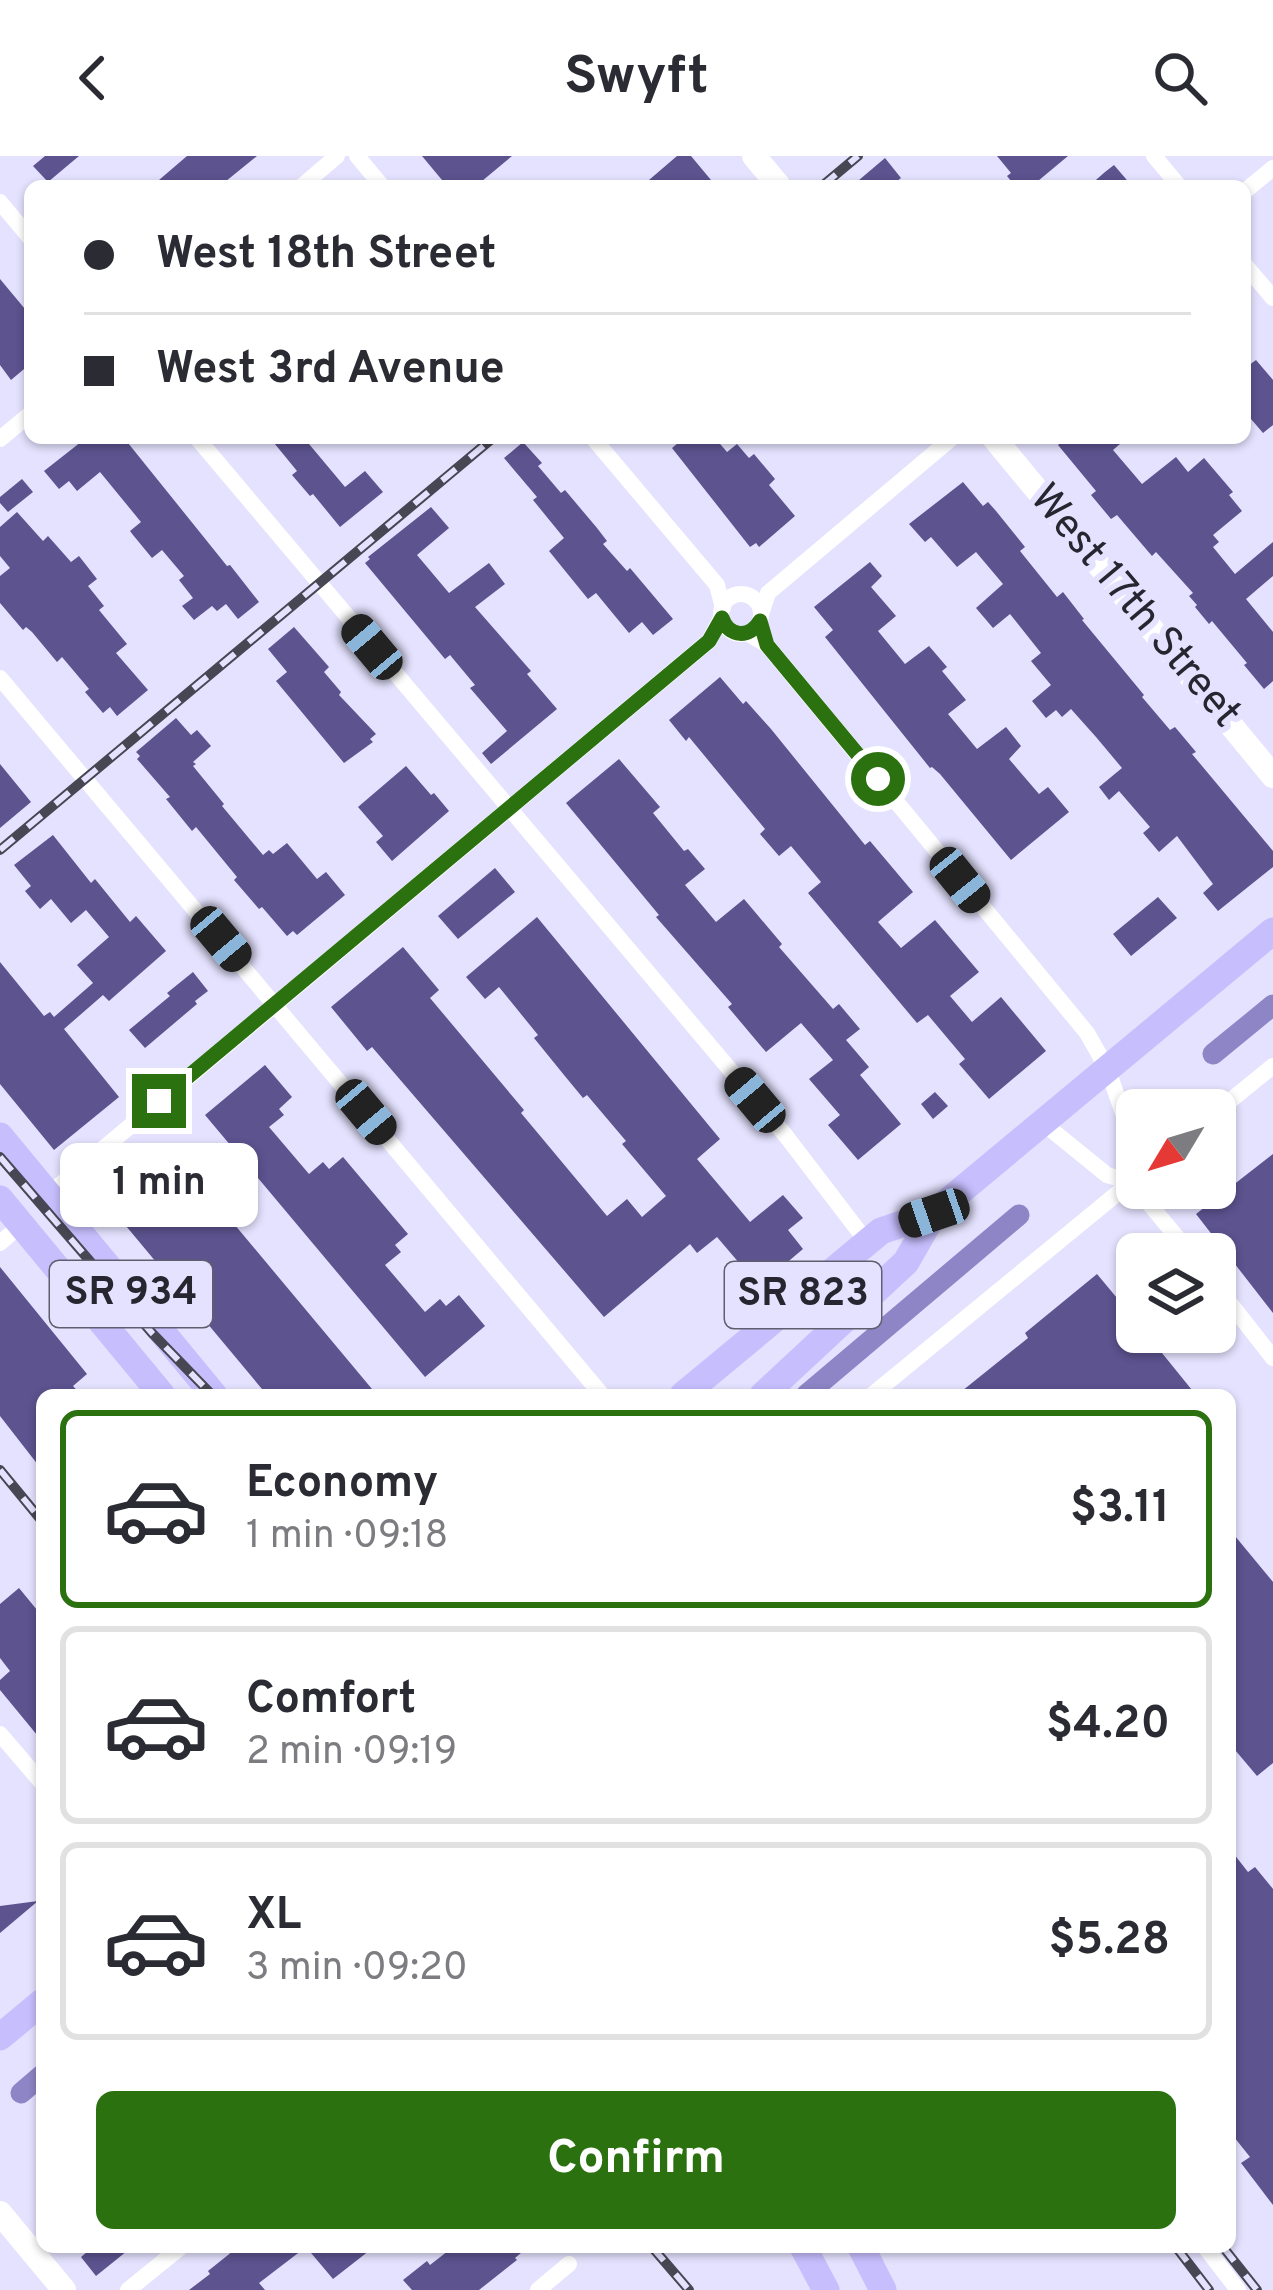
<!DOCTYPE html>
<meta charset="utf-8">
<style>
body{margin:0;font-family:Overpass,sans-serif;background:#f2f2f3;color:#2b2b33;height:100vh;display:flex;flex-direction:column;font-size:45px;white-space:nowrap}
*{box-sizing:border-box;margin:0}
p{font-size:39px;color:#7c7c81}
.icon{flex:none;width:66px;height:66px;fill:none;stroke:currentColor;stroke-width:2;stroke-linecap:round;stroke-linejoin:round}
.map{position:relative;flex:1;overflow:hidden}
.panel{position:absolute;left:36px;top:1233px;width:1200px;height:864px;display:flex;flex-direction:column;background:#fff;border-radius:18px;box-shadow:0 3px 9px #0004}
.panel>*{flex:none}
.guide{position:absolute;left:24px;top:24px;width:1227px;height:264px;border-radius:18px;box-shadow:0 3px 9px #0004;display:grid;align-content:center;height:264px;padding:0 60px;background:#fff}
.needle{width:78px;rotate:232deg}
.tools{position:absolute;left:1116px;top:933px;display:grid;gap:24px}
.tools a{display:grid;place-items:center;width:120px;height:120px;border-radius:18px;background:#fff;box-shadow:0 3px 9px #0004;font-size:60px}
.end{position:absolute;width:54px;height:54px;margin:-27px;border:15px solid #2c710f;background:#fff;box-shadow:0 0 0 6px #fff}
.from{border-radius:50%}
.bubble{position:absolute;height:84px;border-radius:18px;background:#fff;box-shadow:0 3px 9px #0004;font-size:39px;font-weight:700;line-height:84px;text-align:center}
.car{position:absolute;width:36px;height:72px;margin:-36px -18px;border-radius:15px;box-shadow:0 0 9px 3px #0007;background:linear-gradient(#222 24%,#8ab4d8 0 40%,#222 0 76%,#8ab4d8 0 86%,#222 0)}
.guide b{display:flex;align-items:center;gap:42px;height:114px;font-size:45px}
.guide b+b{border-top:3px solid #e1e1e2}
.guide i{width:30px;height:30px;background:#2b2b33}
ul{padding:21px 0 0;list-style:none}
li{display:flex;align-items:center;gap:36px;height:198px;margin:0 24px 18px;padding:0 36px;border:6px solid #e1e1e2;border-radius:18px}
li div{flex:1}
li b{display:block;font-size:45px}
li em{font-style:normal;font-weight:700}
li.on{border-color:#2c710f}
li>.icon{width:108px;height:108px;stroke-width:1.5}
.cta{display:flex;gap:24px;margin-top:auto;padding:24px 60px}
.cta a{flex:1;height:138px;border-radius:18px;background:#2c710f;color:#fff;font-size:48px;font-weight:700;line-height:138px;text-align:center}
header{display:flex;justify-content:space-between;align-items:center;height:156px;padding:0 60px;background:#fff;font-size:54px;font-weight:700}
.map>svg:first-child{display:block}
.lines{fill:none;stroke-linecap:round;stroke-linejoin:round}
.canal{stroke:#8d85c5;stroke-width:21}
.building{fill:#5c538f}
.street{stroke:#fff;stroke-width:16}
.secondary{stroke:#fff;stroke-width:24}
.primary{stroke:#c7befe;stroke-width:27}
.rail-casing{stroke:#474653;stroke-width:10}
.rail{stroke:#e4e2fe;stroke-width:6;stroke-dasharray:18;stroke-linecap:butt}
.route{stroke:#2c710f;stroke-width:15}
.labels{text-anchor:middle;dominant-baseline:central;stroke-width:12;stroke-linejoin:round;paint-order:stroke}
.shield{fill:#e4e2fe;stroke:#605e6e;stroke-width:3}
.shield-label{font-size:39px;font-weight:bold;fill:#272630}
.street-label{font-size:42px;fill:#272630;stroke:#e4e2fe}
</style>
<header><svg class="icon" aria-label="back" viewBox="0 0 24 24"><path d="M15 5l-7 7 7 7"/></svg>Swyft<svg class="icon" aria-label="search" viewBox="0 0 24 24"><circle cx="10" cy="10" r="6"/><path d="M15 15l6 6"/></svg></header>
<div class="map">
<svg width="1273" height="2134" viewBox="0 0 1273 2134">
<rect width="100%" height="100%" fill="#e4e2fe"/>
<g class="lines">
<path class="canal" d="M1213 898 1273 849
M806 1239 1019 1059
M21 1937 42 1919"/>
</g>
<path class="building" d="M45 0H79L48 26 33 10Z
M187 0H257L220 30H152Z
M422 0H512L476 30H447Z
M677 0H691L716 30H642Z
M997 0H1068L1032 30H1015L1007 20 1011 17Z
M885 2 901 22 891 30H852Z
M1114 9 1132 30H1089L1105 16Z
M0 123 30 159V208L11 224 0 209Z
M1256 204 1273 224V269L1263 277 1245 256V212Z
M86 282H124L227 410 230 409 259 446 238 463 226 448 217 455 212 450 194 464 182 450 193 442 179 424 184 420 162 394 152 402 133 379 130 375 141 366 100 316 77 335 69 325 59 333 44 315Z
M270 282H304L345 331 365 315 383 336 340 371 313 338 310 340 292 319 297 315Z
M684 282H715L727 296 737 288 749 302 754 298 775 323 769 329 795 360 759 391 756 387 750 391 672 292Z
M1066 282H1127L1113 294 1142 328 1176 301 1188 316 1204 302 1233 336 1229 339 1242 355 1213 379 1219 386 1213 391 1235 418 1273 386V420L1246 443 1273 476V525L1264 533 1244 509 1247 507 1212 465 1209 468 1195 451 1197 449 1189 440 1193 437 1156 396 1152 400 1117 359 1111 363 1091 339 1096 335 1058 289Z
M523 286 542 307 538 310 561 337 565 334 597 372 607 385 603 388 627 415 630 412 673 463 653 479 642 466 629 477 596 437 588 443 549 395 564 382 533 344 537 341 504 302Z
M22 323 33 336 8 356 0 347V341Z
M963 326 983 350 988 346 996 355 1025 391 1020 395 1057 441 1063 436 1084 463 1082 464 1144 539 1142 541 1170 574 1175 571 1196 596 1192 598 1273 695V711L1218 755 1203 737 1213 728 1177 680 1159 696 1143 677 1150 671 1119 635 1109 644 1099 631 1122 612 1096 581 1071 553 1062 561 1056 554 1046 562 1032 545 1051 529 1031 505 1041 497 1010 458 993 472 976 452 1003 428 976 396 957 411 931 381 925 386 909 368Z
M431 351 449 372 417 399 449 437 489 407 505 428 475 451 531 515 527 518 557 553 491 608 482 597 507 575 470 532 475 529 450 499 445 503 365 407 370 403 368 401Z
M17 356 43 385 48 380 71 406 79 400 97 423 88 430 104 450 99 454 127 488 116 497 148 534 117 560 110 551 103 557 85 536 89 533 62 501 57 506 32 476 26 471 23 474 0 447V420L10 412 0 400V371Z
M870 406 882 420 871 431 896 460 878 475 905 508 929 490 947 511 942 515 966 544 948 558 977 593 1006 571 1021 590 1009 603 1039 638 1048 631 1069 656 1011 704 940 618 932 611 930 612 825 481 833 474 814 451Z
M294 471 329 511 324 516 341 536 339 539 376 578 370 583 373 586 344 607 276 525 287 516 268 493Z
M720 521 743 548 746 545 771 573 865 689 870 685 913 736 878 766 901 792 935 764 979 816 950 840 972 866 1001 841 1046 895 989 943 959 908 965 903 928 859 917 867 808 737 821 726 791 690 779 700 760 678 765 673 689 581 686 585 669 564Z
M176 562 191 579 197 574 211 590 193 606 196 608 193 610 224 648 222 650 263 699 269 694 273 698 287 687 317 723 326 716 345 739 297 779 293 775 287 780 262 751 259 753 234 724 237 721 196 671 192 675 166 643 170 641 137 603 140 600 136 596Z
M619 603 660 651 653 657 684 695 688 693 705 713 685 729 716 766 744 743 782 788 779 791 833 853 839 848 860 873 846 884 869 911 860 919 901 968 858 1004 828 969 840 959 809 923 833 904 801 867 766 896 728 851 732 848 656 761 659 759 566 647Z
M0 608 31 646 0 672Z
M406 610 431 639 434 637 449 655 392 705 376 686 383 680 358 651Z
M53 679 91 727 95 723 130 766 136 760 166 795 109 845 103 839 64 873 119 941 54 994 0 928V806L44 860 50 856 54 861 93 827 77 809 109 781 86 754 71 767 51 743 40 753 25 735 31 730 14 709Z
M495 712 515 736 458 783 438 760Z
M1158 741 1177 762 1131 800 1113 778Z
M537 761 720 983 697 1003 750 1066 783 1039 803 1062 788 1074 803 1093 771 1120 758 1105 746 1115 717 1081 697 1097 690 1088 604 1161 372 891 367 895 331 851 403 791 439 834 430 842 524 954 521 957 607 1060 627 1043 642 1061 666 1040 622 988 626 985 587 939 583 942 564 919 534 882 538 879 499 831 485 843 466 821Z
M193 816 208 835 195 845 197 848 145 892 129 874 170 840 167 837Z
M265 909 292 941 279 953 284 959 269 971 309 1018 323 1006 329 1013 343 1001 408 1078 395 1089 401 1096 385 1109 425 1156 440 1143 446 1150 459 1139 485 1170 425 1221 205 959Z
M935 936 948 950 933 963 921 948Z
M147 990 186 1037 199 1026 377 1239H267L96 1034Z
M1273 998V1157L1196 1058Z
M0 1111 87 1218 73 1230 81 1239H42V1314L0 1260Z
M1097 1118 1137 1166V1176H1145L1196 1239H957L1028 1182 1025 1177Z
M1230 1374 1273 1426V1607L1257 1620 1230 1588Z
M19 1432 42 1460V1585L0 1534V1524L10 1515 0 1502V1448Z
M1230 1693 1248 1716 1255 1711 1273 1733V2049L1241 2007 1250 2001 1230 1976Z
M38 1745 0 1777V1750Z
M93 2091H132L96 2120 81 2101Z
M238 2091H374L333 2123 306 2091 259 2127 265 2134H189L210 2118 208 2115Z
M453 2091H528L515 2102 517 2104 479 2134H412L403 2124 427 2105 430 2109Z"/>
<g class="lines">
<path class="street" d="M357 0 382 30
M1154 0 1179 30
M302 30 337 0
M1245 35 1273 12
M0 46 30 82
M1245 109 1273 142
M197 282 786 980 867 1086
M593 282 717 429 723 452
M0 283 30 258
M721 458a20 20 0 1 1 40 0a20 20 0 1 1-40 0Z
M761 458 768 437 952 282
M747 477 767 489 1087 877 1108 914 1126 966 1131 1026 1191 1098
M0 522 602 1239
M1215 957 1273 910
M1043 967 1107 1019 1131 1026
M49 1038 709 485 721 462
M0 1087 22 1068
M1215 1128 1273 1202
M872 1239 1136 1022
M0 1578 42 1627
M1205 2091 1238 2134
M128 2134 181 2091
M538 2134 569 2108"/>
<path class="secondary" d="M754 0 779 30
M994 282 1273 620
M0 2057 64 2134"/>
<path class="primary" d="M0 980 214 1239
M0 1043 162 1239
M683 1239 881 1075 934 1057 1273 775
M763 1239 906 1106 934 1057
M0 1881 42 1846
M803 2091 826 2134
M861 2091 883 2134"/>
<defs>
<path id="rail" d="M822 30 858 0
M0 694 493 282
M0 1001 152 1177 212 1239
M0 1314 42 1365
M652 2091 689 2134
M1176 2091 1209 2134
M1223 2091 1257 2134"/>
</defs>
<use href="#rail" class="rail-casing"/>
<use href="#rail" class="rail"/>
</g>
<g class="lines">
<path class="route" d="M159 945 709 485 722 462C729 482 750 482 760 465L767 489 878 623"/>
</g>
<g class="labels">
<g class="shield">
<rect x="50" y="1105" width="162" height="66" rx="9"/>
<rect x="725" y="1106" width="156" height="66" rx="9"/>
</g>
<g class="shield-label">
<text x="131" y="1138">SR 934</text>
<text x="803" y="1139">SR 823</text>
</g>
<g class="street-label">
<text transform="translate(1134 451) rotate(50)">West 17th Street</text>
</g>
</g>
</svg>
<div class="tools">
<a><svg class="needle" viewBox="-14 -14 28 28"><path d="M0-13l5 13h-10z" fill="#e53935"/><path d="M0 13l5-13h-10z" fill="#7c7c81"/></svg></a>
<a><svg class="icon" aria-label="layers" viewBox="0 0 24 24"><path d="M12 4l9 5-9 5-9-5zM3 14l9 5 9-5"/></svg></a>
</div>
<i class="end from" style="left:878px;top:623px"></i>
<i class="end" style="left:159px;top:945px"></i>
<div class="bubble" style="left:60px;top:987px;width:198px">1 min</div>
<i class="car" style="left:372px;top:491px;rotate:320deg"></i>
<i class="car" style="left:960px;top:724px;rotate:141deg"></i>
<i class="car" style="left:221px;top:783px;rotate:140deg"></i>
<i class="car" style="left:755px;top:944px;rotate:320deg"></i>
<i class="car" style="left:366px;top:956px;rotate:140deg"></i>
<i class="car" style="left:934px;top:1057px;rotate:251deg"></i>
<div class="guide">
<b><i class="from"></i>West 18th Street</b>
<b><i></i>West 3rd Avenue</b>
</div>
<section class="panel">
<ul>
<li class="on"><svg class="icon" aria-label="car" viewBox="0 0 24 24"><path d="M5 17H2v-5l4-1 3-4h7l3 4 3 1v5h-3M9 17h6M6 11h13"/><circle cx="7" cy="17" r="2"/><circle cx="17" cy="17" r="2"/></svg><div><b>Economy</b><p>1 min · 09:18</p></div><em>$3.11</em></li>
<li><svg class="icon" aria-label="car" viewBox="0 0 24 24"><path d="M5 17H2v-5l4-1 3-4h7l3 4 3 1v5h-3M9 17h6M6 11h13"/><circle cx="7" cy="17" r="2"/><circle cx="17" cy="17" r="2"/></svg><div><b>Comfort</b><p>2 min · 09:19</p></div><em>$4.20</em></li>
<li><svg class="icon" aria-label="car" viewBox="0 0 24 24"><path d="M5 17H2v-5l4-1 3-4h7l3 4 3 1v5h-3M9 17h6M6 11h13"/><circle cx="7" cy="17" r="2"/><circle cx="17" cy="17" r="2"/></svg><div><b>XL</b><p>3 min · 09:20</p></div><em>$5.28</em></li>
</ul>
<div class="cta"><a>Confirm</a></div>
</section>
</div>
